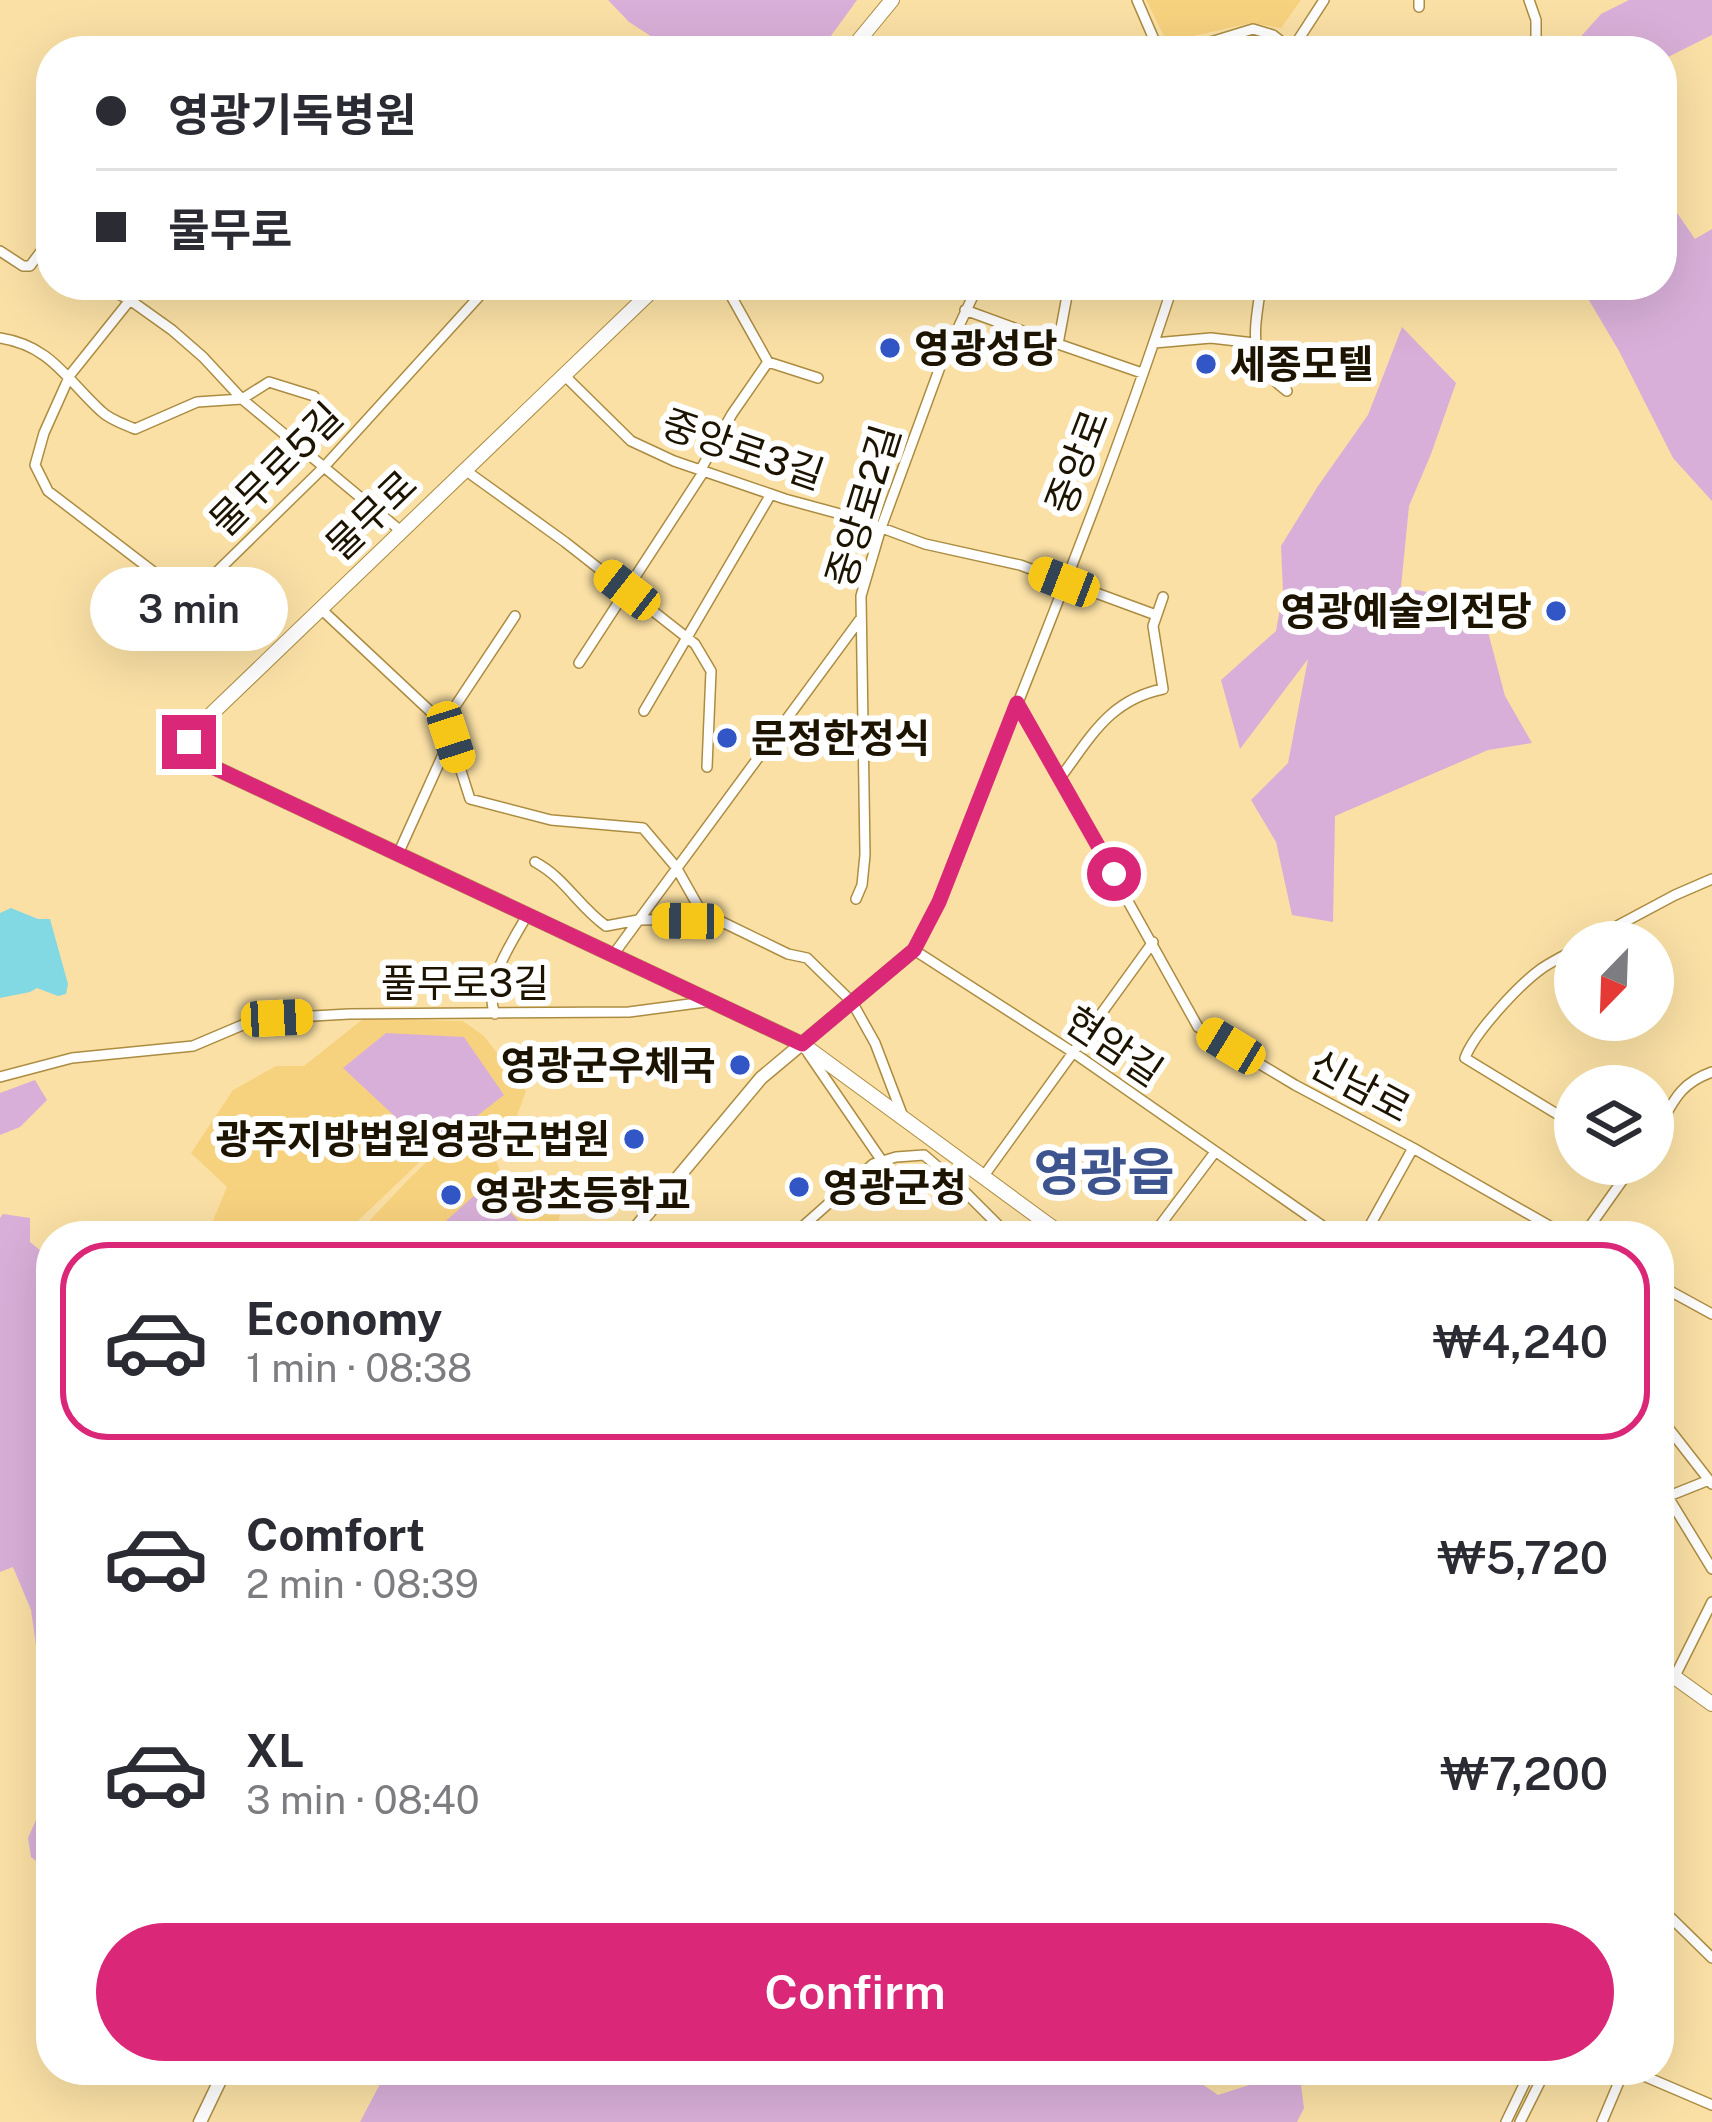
<!DOCTYPE html>
<meta charset="utf-8">
<style>
body{margin:0;font-family:"Public Sans","Noto Sans KR",sans-serif;background:#f7f7f7;color:#2b2b33;height:100vh;display:flex;flex-direction:column;font-size:45px;white-space:nowrap}
*{box-sizing:border-box;margin:0}
p{font-size:39px;color:#7c7c81}
.icon{flex:none;width:66px;height:66px;fill:none;stroke:currentColor;stroke-width:2;stroke-linecap:round;stroke-linejoin:round}
.map{position:relative;flex:1;overflow:hidden}
.side{position:absolute;left:36px;top:1221px;width:1638px;height:864px;display:flex;flex-direction:column;background:#fff;border-radius:48px;box-shadow:0 12px 48px #0002}
.side>*{flex:none}
.banner{position:absolute;left:36px;top:36px;width:1641px;height:264px;border-radius:48px;box-shadow:0 12px 48px #0002;display:grid;align-content:center;height:264px;padding:0 60px;background:#fff}
.needle{width:78px;rotate:203deg}
.fabs{position:absolute;left:1554px;top:921px;display:grid;gap:24px}
.fabs a{display:grid;place-items:center;width:120px;height:120px;border-radius:50%;background:#fff;box-shadow:0 12px 48px #0002;font-size:60px}
.end{position:absolute;width:54px;height:54px;margin:-27px;border:15px solid #db2777;background:#fff;box-shadow:0 0 0 6px #fff}
.from{border-radius:50%}
.bubble{position:absolute;height:84px;border-radius:42px;background:#fff;box-shadow:0 12px 48px #0002;font-size:39px;font-weight:600;line-height:84px;text-align:center}
.car{position:absolute;width:36px;height:72px;margin:-36px -18px;border-radius:15px;box-shadow:0 0 9px 3px #0007;background:linear-gradient(#f5c518 24%,#345 0 40%,#f5c518 0 76%,#345 0 86%,#f5c518 0)}
.banner b{display:flex;align-items:center;gap:42px;height:114px;font-size:45px}
.banner b+b{border-top:3px solid #e1e1e2}
.banner i{width:30px;height:30px;background:#2b2b33}
ul{padding:21px 0 0;list-style:none}
li{display:flex;align-items:center;gap:36px;height:198px;margin:0 24px 18px;padding:0 36px;border:6px solid transparent;border-radius:48px}
li div{flex:1}
li b{display:block;font-size:45px}
li em{font-style:normal;font-weight:600}
li.current{border-color:#db2777}
li>.icon{width:108px;height:108px;stroke-width:1.5}
.cta{display:flex;gap:24px;margin-top:auto;padding:24px 60px}
.cta a{flex:1;height:138px;border-radius:72px;background:#db2777;color:#fff;font-size:48px;font-weight:600;line-height:138px;text-align:center}
.map>svg:first-child{display:block}
.built{fill:#f7d27e}
.green{fill:#d8afd8}
.water{fill:#82d8e3}
.lines{fill:none;stroke-linecap:round;stroke-linejoin:round}
.minor-casing{stroke:#ac8c41;stroke-width:12}
.tertiary-casing{stroke:#ac8c41;stroke-width:15}
.secondary-casing{stroke:#ac8c41;stroke-width:16}
.minor{stroke:#fff;stroke-width:9}
.tertiary{stroke:#fff;stroke-width:12}
.secondary{stroke:#fff;stroke-width:14}
.route{stroke:#db2777;stroke-width:15}
.poi-dot{fill:#3256c6;stroke:#fff;stroke-width:4.5}
.labels{text-anchor:middle;dominant-baseline:central;stroke-width:12;stroke-linejoin:round;paint-order:stroke}
.poi-label{font-size:39px;font-weight:bold;fill:#1d1400;stroke:#fff;text-anchor:start}
.street-label{font-size:39px;fill:#1d1400;stroke:#fff}
.district-label{font-size:51px;font-weight:bold;fill:#3d548f;stroke:#fff}
</style>
<div class="map">
<svg width="1712" height="2122" viewBox="0 0 1712 2122">
<rect width="100%" height="100%" fill="#fae0a5"/>
<path class="built" d="M1146 0H1301L1281 28 1251 23 1167 42Z
M363 1019 463 1021 484 1036 526 1091 515 1121 493 1131 476 1123 465 1130 471 1128 487 1137 515 1210H561L556 1232 557 1236H355L407 1181 450 1139 427 1155 342 1236 207 1235 227 1187 191 1153 233 1090 276 1066H304Z"/>
<path class="green" d="M608 0H857L820 51H674L629 22Z
M1629 0H1712V35L1662 60V51H1568L1601 14Z
M1662 191 1695 239 1712 229V501L1673 458 1619 351 1580 285H1662Z
M1402 327 1456 383 1431 454 1409 506 1401 587 1480 602 1505 696 1532 743 1488 750 1335 816 1333 922 1292 915 1276 842 1251 800 1288 763 1308 659 1240 749 1221 680 1276 631 1283 592 1281 546 1318 486 1368 415Z
M386 1033 464 1037 504 1095 432 1151 343 1068Z
M35 1080 47 1100 20 1127 0 1135V1093Z
M485 1186 533 1236H429Z
M3 1214 30 1218V1242L51 1259V1690L41 1680 31 1610 13 1567 0 1572V1218Z
M51 1786V1873L31 1857 28 1838Z
M416 2070H1182L1218 2095 1265 2080 1301 2085 1304 2108 1297 2122H360L380 2084Z"/>
<path class="water" d="M11 908 38 919H50L68 984 66 994 58 996 37 988 30 992 0 998V913Z"/>
<g class="lines">
<defs>
<path id="minor" d="M1137 0 1159 51
M1529 0 1536 20V51
M1419 7V0
M1181 51 1253 29 1273 35 1292 50
M1291 51 1324 0
M0 251 23 266H30L48 242 51 244
M100 285 130 300 172 330 203 357 242 399 402 532
M142 285 70 375 44 433 35 465 48 491 189 599 324 467 484 291 473 285
M1069 285 1058 344 1142 373
M1173 285C1105 494 1019 697 939 902L914 950 1074 1053 1337 1236
M1261 285C1255 330 1245 361 1287 391
M965 310 1058 344
M0 338C51 346 66 379 101 411 110 420 124 424 135 429L197 402 242 399 269 382 314 396
M1154 343 1211 338 1254 343
M768 362 818 378
M563 374 631 441 674 461 785 499 855 518 925 544 1020 565 1156 615
M701 469 732 414 768 362 725 285
M465 470 565 542 695 644 711 671 707 767
M321 609 447 727
M515 616 450 714 447 727 470 799 551 820 643 828 676 867 698 906 716 919 788 954 807 958 852 1002 875 1043 902 1114
M579 663 704 471
M1017 702 1198 1027 1295 1085 1413 1148 1567 1236
M644 711 771 494
M1060 778C1091 737 1109 700 1163 689L1153 626 1163 597
M398 854 450 739
M535 862C565 878 578 906 606 926L638 920 712 919
M856 899 862 885 865 855 861 596 881 528 940 367 978 285
M1587 942 1675 895 1712 879
M1575 949C1564 956 1551 962 1541 969 1519 985 1474 1033 1465 1058L1575 1125
M613 955 861 618
M495 1014C482 983 513 942 527 915
M808 1053 882 1161
M0 1077 72 1058 193 1046 252 1021 277 1018 349 1014 629 1012 705 1002
M1653 1137C1672 1107 1675 1085 1712 1072
M983 1177 1153 942
M792 1236 873 1164 896 1157 924 1155 952 1179 1009 1236
M1152 1236 1215 1152
M1364 1236 1413 1148
M1583 1236 1634 1164
M1659 1285 1712 1314
M1659 1416 1712 1484
M1659 1482 1712 1569
M1669 1496 1709 1480
M1674 1678 1712 1602
M1659 1906 1712 1958
M1630 2070 1712 2105
M1506 2122 1531 2070
M1520 2122 1546 2070
M1602 2122 1624 2070"/>
<path id="tertiary" d="M629 1236 761 1078 914 950
M200 2122 225 2070"/>
<path id="secondary" d="M850 51 892 0
M658 285 202 723 189 742C192 756 201 760 213 767L802 1044 1064 1236
M1659 1666 1712 1704"/>
</defs>
<use href="#minor" class="minor-casing"/>
<use href="#tertiary" class="tertiary-casing"/>
<use href="#secondary" class="secondary-casing"/>
<use href="#minor" class="minor"/>
<use href="#tertiary" class="tertiary"/>
<use href="#secondary" class="secondary"/>
</g>
<g class="lines">
<path class="route" d="M189 742 197 758 213 767 802 1044 914 950 939 902 1017 703 1114 874"/>
</g>
<g class="poi-dot">
<circle cx="890" cy="348" r="12"/>
<circle cx="1206" cy="364" r="12"/>
<circle cx="1556" cy="611" r="12"/>
<circle cx="727" cy="738" r="12"/>
<circle cx="740" cy="1065" r="12"/>
<circle cx="634" cy="1139" r="12"/>
<circle cx="799" cy="1187" r="12"/>
<circle cx="451" cy="1195" r="12"/>
</g>
<g class="labels">
<g class="poi-label">
<text x="914" y="348">영광성당</text>
<text x="1230" y="364">세종모텔</text>
<text x="1532" y="611" text-anchor="end">영광예술의전당</text>
<text x="751" y="738">문정한정식</text>
<text x="716" y="1065" text-anchor="end">영광군우체국</text>
<text x="610" y="1139" text-anchor="end">광주지방법원영광군법원</text>
<text x="823" y="1187">영광군청</text>
<text x="475" y="1195">영광초등학교</text>
</g>
<g class="street-label">
<text transform="translate(743 449) rotate(19)">중앙로3길</text>
<text transform="translate(1077 462) rotate(-69)">중앙로</text>
<text transform="translate(276 469) rotate(-45)">물무로5길</text>
<text transform="translate(863 506) rotate(-73)">중앙로2길</text>
<text transform="translate(371 515) rotate(-44)">물무로</text>
<text x="465" y="983">풀무로3길</text>
<text transform="translate(1114 1046) rotate(34)">현암길</text>
<text transform="translate(1360 1086) rotate(28)">신남로</text>
</g>
<g class="district-label">
<text x="1104" y="1171">영광읍</text>
</g>
</g>
</svg>
<div class="fabs">
<a><svg class="needle" viewBox="-14 -14 28 28"><path d="M0-13l5 13h-10z" fill="#e53935"/><path d="M0 13l5-13h-10z" fill="#7c7c81"/></svg></a>
<a><svg class="icon" aria-label="layers" viewBox="0 0 24 24"><path d="M12 4l9 5-9 5-9-5zM3 14l9 5 9-5"/></svg></a>
</div>
<i class="end from" style="left:1114px;top:874px"></i>
<i class="end" style="left:189px;top:742px"></i>
<div class="bubble" style="left:90px;top:567px;width:198px">3 min</div>
<i class="car" style="left:1064px;top:582px;rotate:291deg"></i>
<i class="car" style="left:627px;top:590px;rotate:308deg"></i>
<i class="car" style="left:451px;top:737px;rotate:162deg"></i>
<i class="car" style="left:688px;top:921px;rotate:271deg"></i>
<i class="car" style="left:277px;top:1018px;rotate:87deg"></i>
<i class="car" style="left:1231px;top:1046px;rotate:301deg"></i>
<div class="banner">
<b><i class="from"></i>영광기독병원</b>
<b><i></i>물무로</b>
</div>
<section class="side">
<ul>
<li class="current"><svg class="icon" aria-label="car" viewBox="0 0 24 24"><path d="M5 17H2v-5l4-1 3-4h7l3 4 3 1v5h-3M9 17h6M6 11h13"/><circle cx="7" cy="17" r="2"/><circle cx="17" cy="17" r="2"/></svg><div><b>Economy</b><p>1 min · 08:38</p></div><em>₩4,240</em></li>
<li><svg class="icon" aria-label="car" viewBox="0 0 24 24"><path d="M5 17H2v-5l4-1 3-4h7l3 4 3 1v5h-3M9 17h6M6 11h13"/><circle cx="7" cy="17" r="2"/><circle cx="17" cy="17" r="2"/></svg><div><b>Comfort</b><p>2 min · 08:39</p></div><em>₩5,720</em></li>
<li><svg class="icon" aria-label="car" viewBox="0 0 24 24"><path d="M5 17H2v-5l4-1 3-4h7l3 4 3 1v5h-3M9 17h6M6 11h13"/><circle cx="7" cy="17" r="2"/><circle cx="17" cy="17" r="2"/></svg><div><b>XL</b><p>3 min · 08:40</p></div><em>₩7,200</em></li>
</ul>
<div class="cta"><a>Confirm</a></div>
</section>
</div>
